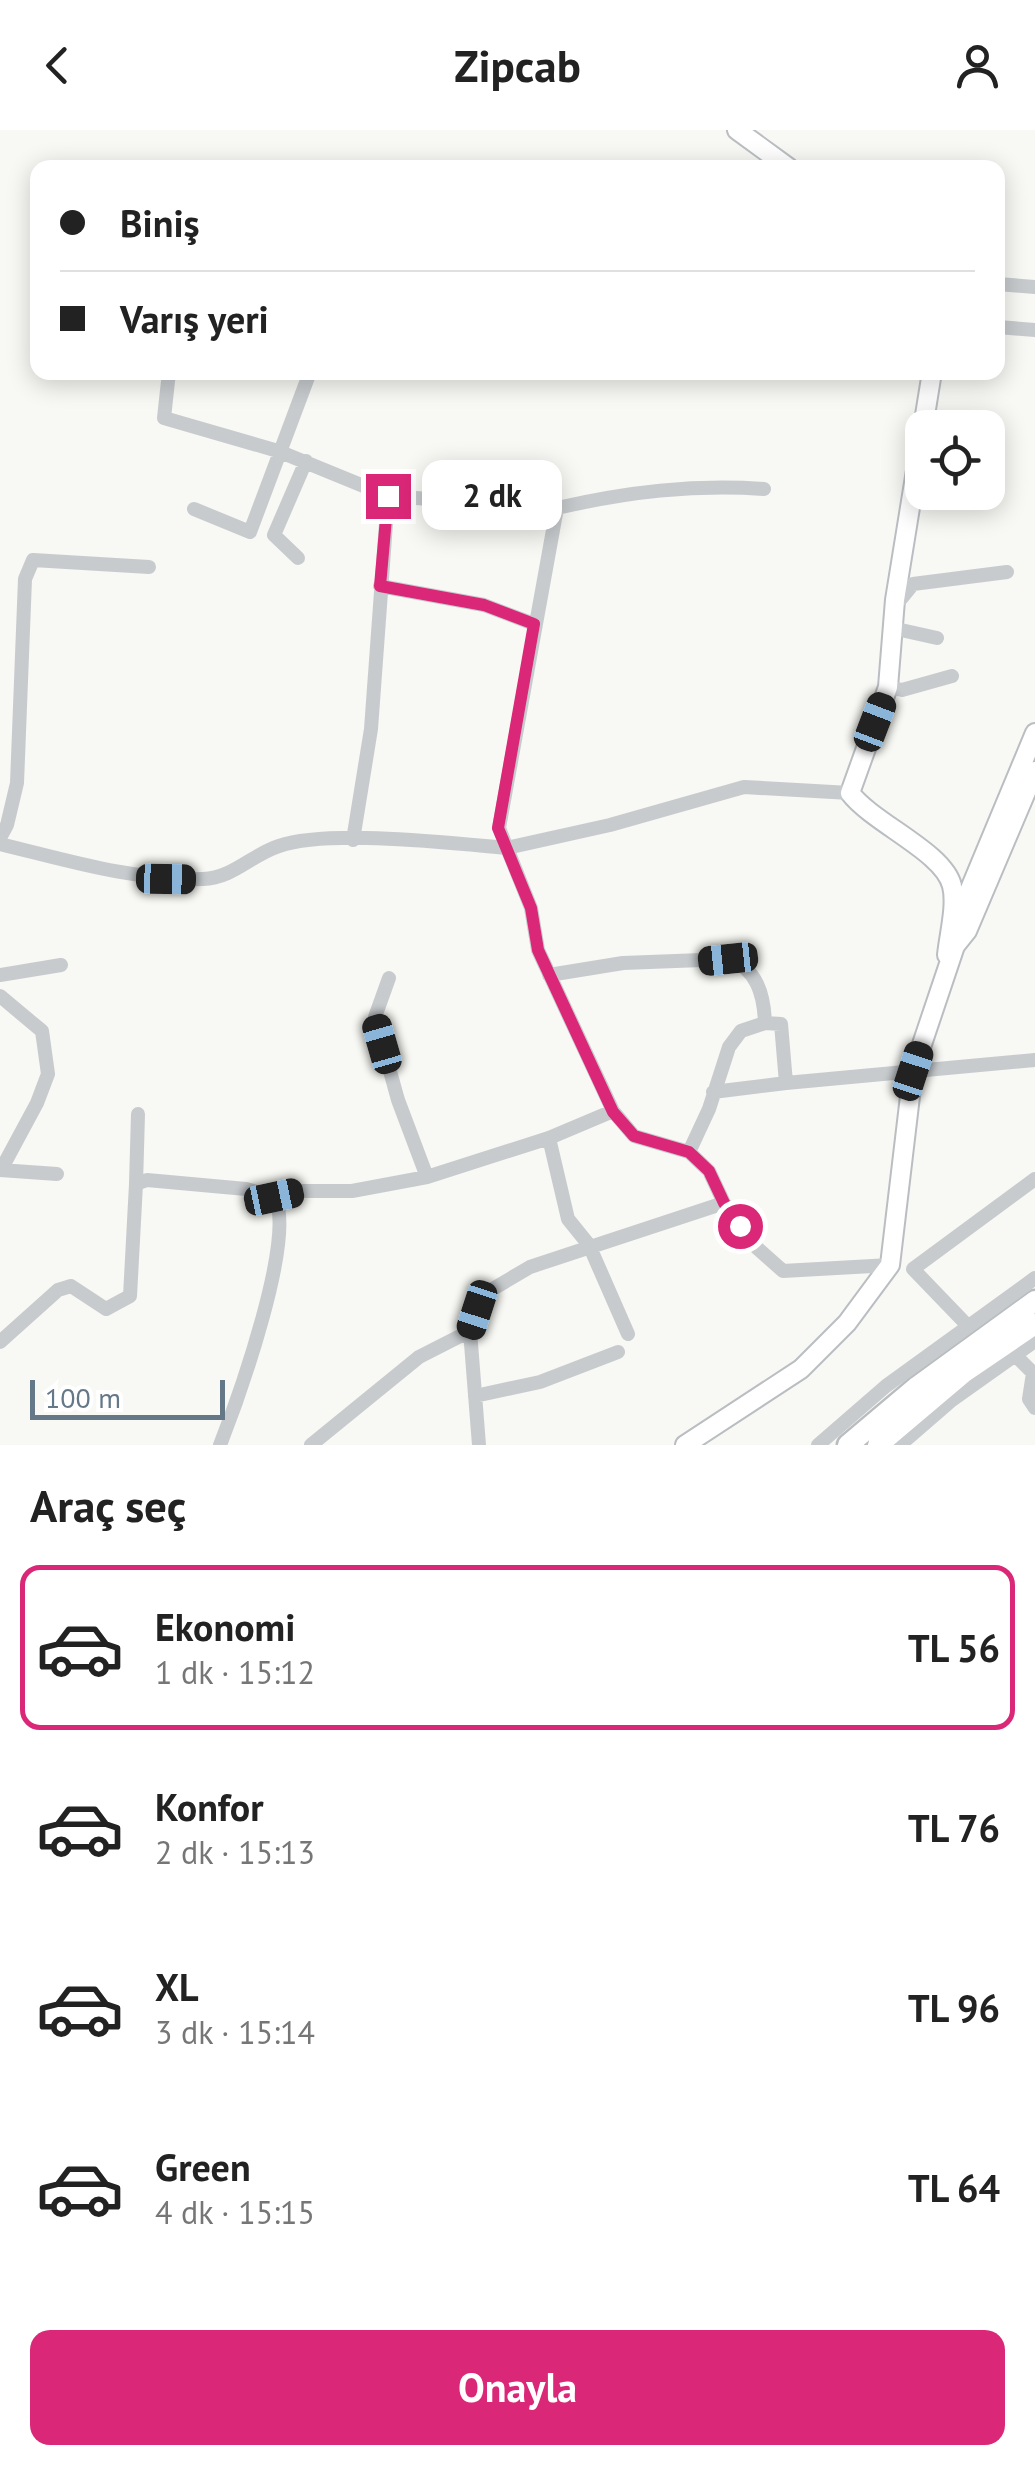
<!DOCTYPE html>
<html lang="tr">
<meta charset="utf-8">
<style>
body{margin:0;font-family:"PT Sans",sans-serif;background:#f2f2f2;color:#222;height:100vh;display:flex;flex-direction:column;font-size:38px;white-space:nowrap}
*{box-sizing:border-box;margin:0}
p{font-size:32px;color:#767676}
.icon{flex:none;width:55px;height:55px;fill:none;stroke:currentColor;stroke-width:2;stroke-linecap:round;stroke-linejoin:round}
.map{position:relative;height:1315px;overflow:hidden}
.sheet{display:flex;flex-direction:column;background:#fff;flex:1}
.sheet>*{flex:none}
.banner{position:absolute;left:30px;top:30px;width:975px;height:220px;border-radius:20px;box-shadow:0 5px 25px #0003;display:grid;align-content:center;height:220px;padding:0 30px;background:#fff}
.buttons{position:absolute;left:905px;top:280px;display:grid;gap:20px}
.buttons a{display:grid;place-items:center;width:100px;height:100px;border-radius:20px;background:#fff;box-shadow:0 5px 25px #0003;font-size:50px}
.scale{position:absolute;left:30px;bottom:25px;width:195px;box-sizing:border-box;padding-left:10px;border:5px solid #657888;border-top:0;font-size:28px;line-height:35px;white-space:nowrap;color:#657888;-webkit-text-stroke:8px #fff;paint-order:stroke}
.end{position:absolute;width:45px;height:45px;margin:-22px;border:12px solid #db2777;background:#fff;box-shadow:0 0 0 5px #fff}
.from{border-radius:50%}
.bubble{position:absolute;height:70px;border-radius:20px;background:#fff;box-shadow:0 5px 25px #0003;font-size:32px;font-weight:700;line-height:70px;text-align:center}
.car{position:absolute;width:30px;height:60px;margin:-30px -15px;border-radius:12px;box-shadow:0 0 8px 2px #0007;background:linear-gradient(#222 24%,#8ab4d8 0 40%,#222 0 76%,#8ab4d8 0 86%,#222 0)}
.banner b{display:flex;align-items:center;gap:35px;height:95px;font-size:38px}
.banner b+b{border-top:2px solid #e0e0e0}
.banner i{width:25px;height:25px;background:#222}
ul{padding:0;list-style:none}
li{display:flex;align-items:center;gap:30px;height:165px;margin:0 20px 15px;padding:0 10px;border:5px solid transparent;border-radius:20px}
li div{flex:1}
li b{display:block;font-size:38px}
li em{font-style:normal;font-weight:700}
li.current{border-color:#db2777}
li>.icon{width:90px;height:90px;stroke-width:1.5}
h2{padding:0 30px;font-size:45px;line-height:120px}
.button{display:flex;gap:20px;margin-top:auto;padding:20px 30px}
.button a{flex:1;height:115px;border-radius:20px;background:#db2777;color:#fff;font-size:40px;font-weight:700;line-height:115px;text-align:center}
header{display:flex;justify-content:space-between;align-items:center;height:130px;padding:0 30px;background:#fff;font-size:45px;font-weight:700}
.map>svg:first-child{display:block}
.lines{fill:none;stroke-linecap:round;stroke-linejoin:round}
.major-casing{stroke:#babec2;stroke-width:22}
.highway-casing{stroke:#b9bdc0;stroke-width:25}
.minor{stroke:#c7cbce;stroke-width:14}
.major{stroke:#fff;stroke-width:18}
.highway{stroke:#fff;stroke-width:20}
.route{stroke:#db2777;stroke-width:12}
</style>
<header><svg class="icon" aria-label="back" viewBox="0 0 24 24"><path d="M15 5l-7 7 7 7"/></svg>Zipcab<svg class="icon" aria-label="person" viewBox="0 0 24 24"><circle cx="12" cy="8" r="4"/><path d="M4 21q1-7 8-7t8 7"/></svg></header>
<div class="map">
<svg width="1035" height="1315" viewBox="0 0 1035 1315">
<rect width="100%" height="100%" fill="#f8f8f4"/>
<g class="lines">
<defs>
<path id="major" d="M737 0 789 38
M932 242 895 470 888 557 850 663C874 694 944 722 952 756 957 775 949 805 947 825
M955 795 1035 603
M685 1315 801 1239 847 1193 890 1135 913 941 955 816 967 801 1035 641"/>
<path id="highway" d="M848 1315 918 1256 1035 1171
M878 1315 963 1243 1035 1194"/>
</defs>
<use href="#major" class="major-casing"/>
<use href="#highway" class="highway-casing"/>
<path class="minor" d="M998 154 1035 157
M998 197 1035 200
M169 242 164 288 278 321 388 366 557 378
M764 359C693 354 627 362 557 378L499 698 507 718 610 695 744 657 850 663
M194 379 250 402 310 242
M298 428 274 405 306 331
M380 456 484 475 534 494
M895 470H900L913 454 1007 442
M892 498 937 508
M888 557 902 560 952 546
M0 708 7 695 17 653 25 449 33 430 149 437
M353 710 371 599 388 366
M0 714C66 730 134 751 203 749 233 748 251 725 279 716 329 699 451 713 507 718L531 778 538 820 613 981 634 1006 689 1022 709 1041 724 1073 757 1118 783 1141 890 1135
M0 845 61 835
M549 845 623 833 728 829C757 838 764 865 765 893
M0 866 42 901 48 944 37 973 1 1040
M713 962 786 953
M549 1008 568 1089 589 1115 628 1204
M689 1022 709 979 729 917 741 901 765 893 781 894 786 953 1035 930
M0 1040 57 1044
M427 1047 549 1008 613 981
M136 1054 138 984
M274 1067 301 1061H352L427 1047 398 970 375 887 389 848
M967 1195 913 1139 1035 1049
M0 1212 58 1160 71 1156 106 1179 130 1166 136 1054 147 1050 246 1059 274 1067C298 1103 237 1272 220 1315
M1015 1225 1033 1243 1029 1269 1035 1278
M475 1266 540 1252 618 1222
M311 1315 419 1227 470 1201
M479 1315 470 1201 477 1180 491 1160 530 1137 724 1073
M818 1315 886 1256 1035 1148
M900 1315 952 1270 1035 1211"/>
<use href="#major" class="major"/>
<use href="#highway" class="highway"/>
</g>
<g class="lines">
<path class="route" d="M388 366 380 456 484 475 534 494 498 698 531 778 538 820 613 982 634 1006 689 1022 709 1041 724 1073 740 1096"/>
</g>
</svg>
<div class="buttons">
<a><svg class="icon" aria-label="locate" viewBox="0 0 24 24"><circle cx="12" cy="12" r="6"/><path d="M12 2v4M12 18v4M2 12h4M18 12h4"/></svg></a>
</div>
<div class="scale">100 m</div>
<i class="end from" style="left:740px;top:1096px"></i>
<i class="end" style="left:388px;top:366px"></i>
<div class="bubble" style="left:422px;top:330px;width:140px">2 dk</div>
<i class="car" style="left:875px;top:592px;rotate:21deg"></i>
<i class="car" style="left:166px;top:749px;rotate:91deg"></i>
<i class="car" style="left:728px;top:829px;rotate:264deg"></i>
<i class="car" style="left:382px;top:914px;rotate:344deg"></i>
<i class="car" style="left:913px;top:941px;rotate:18deg"></i>
<i class="car" style="left:274px;top:1067px;rotate:78deg"></i>
<i class="car" style="left:477px;top:1180px;rotate:198deg"></i>
<div class="banner">
<b><i class="from"></i>Biniş</b>
<b><i></i>Varış yeri</b>
</div>
</div>
<section class="sheet">
<h2>Araç seç</h2>
<ul>
<li class="current"><svg class="icon" aria-label="car" viewBox="0 0 24 24"><path d="M5 17H2v-5l4-1 3-4h7l3 4 3 1v5h-3M9 17h6M6 11h13"/><circle cx="7" cy="17" r="2"/><circle cx="17" cy="17" r="2"/></svg><div><b>Ekonomi</b><p>1 dk · 15:12</p></div><em>TL 56</em></li>
<li><svg class="icon" aria-label="car" viewBox="0 0 24 24"><path d="M5 17H2v-5l4-1 3-4h7l3 4 3 1v5h-3M9 17h6M6 11h13"/><circle cx="7" cy="17" r="2"/><circle cx="17" cy="17" r="2"/></svg><div><b>Konfor</b><p>2 dk · 15:13</p></div><em>TL 76</em></li>
<li><svg class="icon" aria-label="car" viewBox="0 0 24 24"><path d="M5 17H2v-5l4-1 3-4h7l3 4 3 1v5h-3M9 17h6M6 11h13"/><circle cx="7" cy="17" r="2"/><circle cx="17" cy="17" r="2"/></svg><div><b>XL</b><p>3 dk · 15:14</p></div><em>TL 96</em></li>
<li><svg class="icon" aria-label="car" viewBox="0 0 24 24"><path d="M5 17H2v-5l4-1 3-4h7l3 4 3 1v5h-3M9 17h6M6 11h13"/><circle cx="7" cy="17" r="2"/><circle cx="17" cy="17" r="2"/></svg><div><b>Green</b><p>4 dk · 15:15</p></div><em>TL 64</em></li>
</ul>
<div class="button"><a>Onayla</a></div>
</section>
